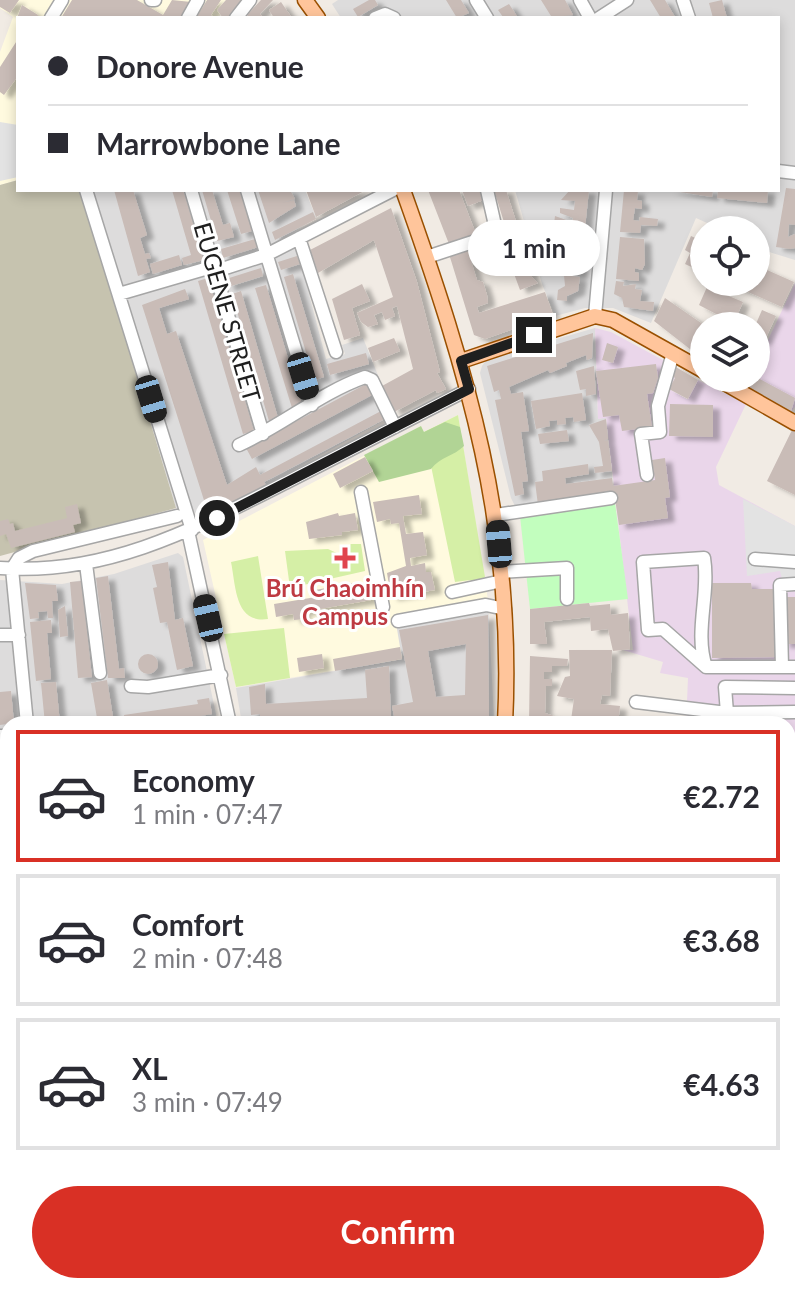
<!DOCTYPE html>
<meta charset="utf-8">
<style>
body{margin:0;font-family:Lato,sans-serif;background:#f7f7f7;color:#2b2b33;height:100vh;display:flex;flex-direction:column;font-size:30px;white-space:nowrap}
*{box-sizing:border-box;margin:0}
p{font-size:26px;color:#7c7c81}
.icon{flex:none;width:44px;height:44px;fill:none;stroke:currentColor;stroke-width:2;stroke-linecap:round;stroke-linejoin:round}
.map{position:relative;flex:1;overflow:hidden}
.details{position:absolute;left:0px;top:716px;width:796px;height:578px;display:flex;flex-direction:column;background:#fff;border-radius:24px 24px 0 0;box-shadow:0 4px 12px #0003}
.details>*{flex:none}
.banner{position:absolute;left:16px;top:16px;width:764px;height:176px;border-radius:0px;box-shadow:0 4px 12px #0003;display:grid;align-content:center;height:176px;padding:0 32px;background:#fff}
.fabs{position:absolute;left:690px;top:216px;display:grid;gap:16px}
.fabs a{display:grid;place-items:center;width:80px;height:80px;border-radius:50%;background:#fff;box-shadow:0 4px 12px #0003;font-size:40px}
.end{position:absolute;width:36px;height:36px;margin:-18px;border:10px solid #1f1f1f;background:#fff;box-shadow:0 0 0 4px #fff}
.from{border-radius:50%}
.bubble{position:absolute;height:56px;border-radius:28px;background:#fff;box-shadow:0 4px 12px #0003;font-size:26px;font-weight:700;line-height:56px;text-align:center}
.car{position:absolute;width:24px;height:48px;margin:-24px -12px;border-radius:10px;box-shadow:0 0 6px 2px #0007;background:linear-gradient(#222 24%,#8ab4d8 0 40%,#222 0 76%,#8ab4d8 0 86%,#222 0)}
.banner b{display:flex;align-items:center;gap:28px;height:76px;font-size:30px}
.banner b+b{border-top:2px solid #e1e1e2}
.banner i{width:20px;height:20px;background:#2b2b33}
ul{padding:14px 0 0;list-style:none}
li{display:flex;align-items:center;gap:24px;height:132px;margin:0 16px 12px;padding:0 16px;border:4px solid #e1e1e2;border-radius:0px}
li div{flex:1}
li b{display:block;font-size:30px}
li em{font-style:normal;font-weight:700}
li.selected{border-color:#d93025}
li>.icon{width:72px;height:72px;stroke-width:1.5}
.button{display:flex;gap:16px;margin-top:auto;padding:16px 32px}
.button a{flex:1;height:92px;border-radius:48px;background:#d93025;color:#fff;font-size:32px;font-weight:700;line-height:92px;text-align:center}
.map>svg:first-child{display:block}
.residential{fill:#dddcdc}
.industrial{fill:#ead6ea}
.education{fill:#fffadf}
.construction{fill:#c6c3af}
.grass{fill:#d5efa6}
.forest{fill:#b1d495}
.park{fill:#c2febe}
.parking{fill:#e3e3e3}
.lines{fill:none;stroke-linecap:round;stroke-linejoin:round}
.stream{stroke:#a1dde2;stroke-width:3}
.building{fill:#c9bcb7;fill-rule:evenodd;filter:url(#shadow)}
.minor-casing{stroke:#a6a6a6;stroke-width:15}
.major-casing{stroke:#9a5000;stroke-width:17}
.minor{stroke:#fff;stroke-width:12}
.major{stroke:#ffc59b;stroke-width:14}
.route{stroke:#1f1f1f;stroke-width:10}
.health-dot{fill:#e0444e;stroke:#fff;stroke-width:3}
.labels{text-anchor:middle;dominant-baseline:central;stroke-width:6;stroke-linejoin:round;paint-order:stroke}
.street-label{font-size:24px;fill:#1f1f1f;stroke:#fff}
.health-label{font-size:24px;font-weight:bold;fill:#be3a42;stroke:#fff}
</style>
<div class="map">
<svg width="795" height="1293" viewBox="0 0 795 1293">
<defs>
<filter id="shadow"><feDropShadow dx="7" dy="4" stdDeviation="2" flood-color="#0004"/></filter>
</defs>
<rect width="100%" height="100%" fill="#f1ebe4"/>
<path class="residential" d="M338 0H795V260L756 248V230H723L696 218 651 323 613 308H585L555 316 542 284 515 190H778V18H341L332 4Z
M81 190H305L316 217 293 233 326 359 345 354 342 345 363 338 394 415 209 516 176 508Z
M595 328 598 419 606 417 615 503 520 516 511 498 480 373 482 366 487 359Z
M178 553 183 557 218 724H8V1168L0 1171V580L62 584 114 574Z
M488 600 494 719 242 724 236 688 335 671 395 617Z"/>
<path class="industrial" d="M795 283V407L790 413 756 378V365Z
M595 328 611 332 674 366 675 378 669 389 687 399 698 380 746 404 716 467 719 485 795 526V890H788V724H686L688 678 660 673 663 662 623 650H633L606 418 598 419Z"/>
<path class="education" d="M0 0H226L218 9 221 14 217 18H18V180L0 185V52L13 17 0 8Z
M458 415 488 600 395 617 402 659 236 687 203 540 421 426 424 432Z"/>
<path class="construction" d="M18 180V190H81L176 508 0 556V185Z"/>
<path class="grass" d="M458 415 485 577 475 583 470 580 455 582 424 432Z
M351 544H361L365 571 290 588 285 551 328 549 339 554Z
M258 556 268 619C235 624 236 587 231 562Z
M284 628 290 678 236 687 224 634Z"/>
<path class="forest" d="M445 422 460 427 464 446C454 456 440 457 431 469L379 482 364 455 421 426 424 432Z"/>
<path class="park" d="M615 503 628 599 530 609 520 516Z"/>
<path class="parking" d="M0 122 18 125V177L0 181Z
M743 499 795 526V578L782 579 780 571 747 576Z"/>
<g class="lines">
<path class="stream" d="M3 1284 5 1293"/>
</g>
<path class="building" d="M0 0H19L10 13 0 7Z
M72 0H137L163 15 172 0 191 2 182 18H61Z
M207 0H221L211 15 215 18H196Z
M226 0H244L228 18H223L217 10Z
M261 0H273L260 14 264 18H250L247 15Z
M369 0H375L378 5 358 17 353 9Z
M446 0H461L469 13 457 18Z
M541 0H565L573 15 547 18 551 16Z
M650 0H665L675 17 661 18Z
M722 0 727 18H713L709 3Z
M281 2 292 18H274L269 10Z
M509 4 513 10 518 18 503 17 498 10Z
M22 5 38 15 37 18H17Z
M18 39V76L4 95 0 92V67Z
M786 188 795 189V225L789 224 788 237 795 234V248L790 249 776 247Z
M114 190H133L147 235 140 238 145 254 149 253 151 258 146 259 150 272 138 276Z
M172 190H183L204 260 184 265 182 258 191 255Z
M202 190H212L223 225 230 223 234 237 217 241Z
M227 190H240L252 231 241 234Z
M258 190H290L295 199 282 203 294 200 296 206 269 223Z
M306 190H366L316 217Z
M428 190H459L476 234 449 244Z
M462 190H483L486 199 468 206Z
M494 190H506L528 259 517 264Z
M570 190H589L585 228 554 224 555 216 572 222 573 218 560 213V208L574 210 575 201 561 200Z
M624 190 638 191 637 200 642 201V209L635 208 633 220 639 221 640 217 658 219 657 226 641 225 640 233 620 232Z
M667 190H713L712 197Z
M718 190H768L767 203 717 198Z
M391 208 417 282 440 372 437 373 446 389 437 393 436 390 394 412 382 386 413 369 397 306 392 308 395 316 385 320 382 312 374 315 378 324 368 327 361 322 357 313 393 297 374 240 318 273 310 250Z
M313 212 316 219 275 240 272 232Z
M572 232 585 233 580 275 558 273 565 257 558 256 559 248H563L564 240 571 241Z
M691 236 704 242V273L685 264 690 253 685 250Z
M620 237 644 239 645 264 642 270 635 268V272L639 273V281L616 279Z
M255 239 258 247 223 258 221 249Z
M467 249 477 280 483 282 487 295 488 303 477 307 479 313 545 292 553 315 485 339 474 335 449 254Z
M179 255 182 265 153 274 150 264Z
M297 256 300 264 281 270 278 262Z
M530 261 532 277 538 283 520 290 513 271Z
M758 266 794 282 782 307 732 285 756 282Z
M261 268 263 276 228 287 226 279Z
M293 274 324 377 314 380 284 277Z
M564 275 580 277 578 291 567 296V301L557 300 558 290 565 286Z
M208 278 254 431 243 434 198 281Z
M616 281 624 282 623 286 636 284 635 289 642 290 640 301 654 302 653 311 624 307 622 298 614 294Z
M362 284 370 301 352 308 360 335 344 340 332 299Z
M266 285 302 405 292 408 255 288Z
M707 287 743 302 733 325 718 321 720 316 699 305Z
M185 289 189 299 159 308 167 334 176 331 227 485 256 467 260 475 381 411 385 419 264 482 266 485 209 516 142 305Z
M241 291 278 418 269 421 232 294Z
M665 298 704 325V360L654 321Z
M762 310 776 316 764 342 756 338 755 326Z
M593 333 592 358 587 360 586 355 566 363 567 366 550 373 548 370 509 387 511 394 523 392 529 431 521 432 528 481 522 482 524 494 515 496 495 400 501 399 499 390 494 392 487 366Z
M394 338 400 351 373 362 368 348Z
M607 343 618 347 613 363 602 360Z
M366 353 369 364 330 375 327 364Z
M656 364 658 378 653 393 647 394 652 427 622 431 619 415 603 417 596 371Z
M594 366 596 394 586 396V389L580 390 576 371Z
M674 366 698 380 688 399 669 389 675 378 670 374Z
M756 377 795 398 790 414 729 378Z
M366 384 372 395 252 459 246 448Z
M582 393 586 420 574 422 573 417 565 418 566 424 557 425V420L549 421 550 426 536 429 531 401Z
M670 404 713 405V437L669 436Z
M606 419 608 439 604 441 608 440 612 471 595 473 594 467 603 466 599 442 589 425Z
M567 430 569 441 540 444 538 434Z
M792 430 795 431V495L767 481Z
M365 457 373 471 340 488 333 474Z
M665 458 670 497 665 498 668 518 619 525 614 492 538 505 535 482 543 481 542 471 588 464 589 474 565 478 566 484 612 478 613 486 655 480 652 460Z
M419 495 422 514 403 516 406 534 423 532 427 555 410 558 411 566 425 563 426 572H431L435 590 391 597 387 573 406 566 399 523 391 524 390 519 377 522 373 502Z
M77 504 81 523 73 525 75 532 11 548 6 534 0 536V521L8 519 10 524 13 523 15 531 67 518 65 507Z
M338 513 339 516 355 513 358 530 342 532V535L309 539 306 522Z
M168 562 175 620 183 618 193 666 177 670 167 622 160 623 153 588 157 587 152 565Z
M108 576 119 669 124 668 125 678H108L96 578Z
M81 581 82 588 92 677 78 678 70 582Z
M25 583 56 585 58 601H52L53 618H48L47 611 38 612 39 618 30 619Z
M354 583 355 588 369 586 371 600 303 612 305 619 294 620 293 614 276 617 274 604 316 597 315 590Z
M712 583H751L752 589H775L776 657 712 658Z
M783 597H795V644H783Z
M589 603 590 606 610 604 611 615 628 613 630 649 613 651 608 629 591 631 590 617 544 622 547 644H530V609Z
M65 606 68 636 60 637 58 610Z
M488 615 489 716 395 721 392 706 413 702 399 630ZM466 644 465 695 436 697 428 651Z
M51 620 52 633H47L51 679 36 681 30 622Z
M400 647 402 659 335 671 333 659Z
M569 650H612L610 696 602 695 600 704 620 706 618 724H578L571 720 574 699 557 696 565 677 570 676Z
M322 654 324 668 299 672 297 658Z
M138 664a10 10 0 1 1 20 0a10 10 0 1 1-20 0Z
M530 656 568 659 567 666H552V672H544V679H552V686H546L545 713 554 716 553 724H529Z
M389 666 391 720 260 724V714L251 715 249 687 265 684 266 704 367 698 365 670Z
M107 680 114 723 98 724 91 683Z
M56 682 60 724H45L41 683Z
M11 691 14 723 0 725V692Z
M209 698 212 714 200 716 201 719 176 724H154V721L125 724 124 715 198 704 197 700Z
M8 747V786H6L5 776 0 777V748Z
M788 851H795V885H788Z
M1 858H8V924H3Z
M1 950H8V1024H0Z
M795 1115V1149L788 1150V1116Z
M135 1286H202L199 1293H135Z
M228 1286H251L256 1288 254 1293H224Z
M452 1286H476L474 1293H451Z
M684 1286H729V1288L684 1292Z"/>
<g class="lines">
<defs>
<path id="minor" d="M151 0H155
M476 0 487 18
M580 0 590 18
M683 0 689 18
M51 18 62 0
M188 18 198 0
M236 18 250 0
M375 18 385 14 394 18
M599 18 627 0
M778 171 795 173
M86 190 192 530
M191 190 263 434
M247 190 312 405
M487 190 497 234 508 265
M299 238 336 352
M427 257 497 234
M216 271 266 255 393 190
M119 294 215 266
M595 316 606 190
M239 445C283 425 320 393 365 377L372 380 395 427
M647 475 641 434 660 432 658 406 673 353
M361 492 383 607
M496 515 611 498
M188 531 230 724
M755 559 795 562
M86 564 100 673
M0 568C107 576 196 528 289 481 349 450 409 420 469 389
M501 572 567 568V599
M452 592 502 581
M398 621 486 605 505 609
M0 635H19
M706 667C694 632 710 594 704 558L643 562 648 630 663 629 706 667H795
M782 667 780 585 795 584
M131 686 148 687 221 675
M795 688 725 687 727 713 795 712
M636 702 727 713
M27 724 12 569 19 558 33 551 177 516
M0 736H8
M788 759 792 799
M0 804H8
M793 904 795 970
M0 936H8
M788 1005 795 1004
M0 1071H8
M0 1153 8 1154
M788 1159H795
M788 1226H795
M788 1253 790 1282
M615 1286 617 1293
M210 1293 214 1286
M333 1293 335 1286
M495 1293 496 1286
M778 1293 781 1286"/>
<path id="major" d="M305 0 318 18
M403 190C468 372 515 527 505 724
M461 361 595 316 613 320 704 371
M716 378 795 423
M672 1286 674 1293"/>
</defs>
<use href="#minor" class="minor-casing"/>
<use href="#major" class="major-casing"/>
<use href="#minor" class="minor"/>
<use href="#major" class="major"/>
</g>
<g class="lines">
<path class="route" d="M217 518 469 389 461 361 534 335"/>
</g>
<path class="health-dot" d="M341 546h8v8h8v8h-8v8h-8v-8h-8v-8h8z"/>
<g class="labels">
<g class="street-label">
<text transform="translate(228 312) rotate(74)">EUGENE STREET</text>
</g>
<g class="health-label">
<text x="345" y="587">Brú Chaoimhín<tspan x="345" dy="28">Campus</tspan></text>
</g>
</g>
</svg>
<div class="fabs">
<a><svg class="icon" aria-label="locate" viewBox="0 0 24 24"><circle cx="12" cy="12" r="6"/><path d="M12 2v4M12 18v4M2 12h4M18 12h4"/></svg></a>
<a><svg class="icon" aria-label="layers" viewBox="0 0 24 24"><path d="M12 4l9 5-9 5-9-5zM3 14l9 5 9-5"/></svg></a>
</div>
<i class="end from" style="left:217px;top:518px"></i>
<i class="end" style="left:534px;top:335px"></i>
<div class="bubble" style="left:468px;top:220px;width:132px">1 min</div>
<i class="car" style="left:303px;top:376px;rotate:163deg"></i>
<i class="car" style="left:151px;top:399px;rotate:163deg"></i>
<i class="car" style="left:499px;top:544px;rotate:355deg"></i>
<i class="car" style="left:208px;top:618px;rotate:347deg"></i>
<div class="banner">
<b><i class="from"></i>Donore Avenue</b>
<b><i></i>Marrowbone Lane</b>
</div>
<section class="details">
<ul>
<li class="selected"><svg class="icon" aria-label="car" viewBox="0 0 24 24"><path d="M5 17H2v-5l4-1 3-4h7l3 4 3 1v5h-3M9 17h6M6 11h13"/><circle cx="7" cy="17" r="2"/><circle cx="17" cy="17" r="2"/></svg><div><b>Economy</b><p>1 min · 07:47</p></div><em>€2.72</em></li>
<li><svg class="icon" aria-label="car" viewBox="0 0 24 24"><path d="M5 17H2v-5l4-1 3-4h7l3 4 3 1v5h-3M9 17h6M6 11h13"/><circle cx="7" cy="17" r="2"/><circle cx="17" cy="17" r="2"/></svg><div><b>Comfort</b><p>2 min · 07:48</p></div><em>€3.68</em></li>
<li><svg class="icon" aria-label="car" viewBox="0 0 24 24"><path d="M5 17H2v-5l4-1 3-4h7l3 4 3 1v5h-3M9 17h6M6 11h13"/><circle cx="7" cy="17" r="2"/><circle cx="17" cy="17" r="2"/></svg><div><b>XL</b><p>3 min · 07:49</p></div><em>€4.63</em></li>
</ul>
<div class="button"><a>Confirm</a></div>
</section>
</div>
